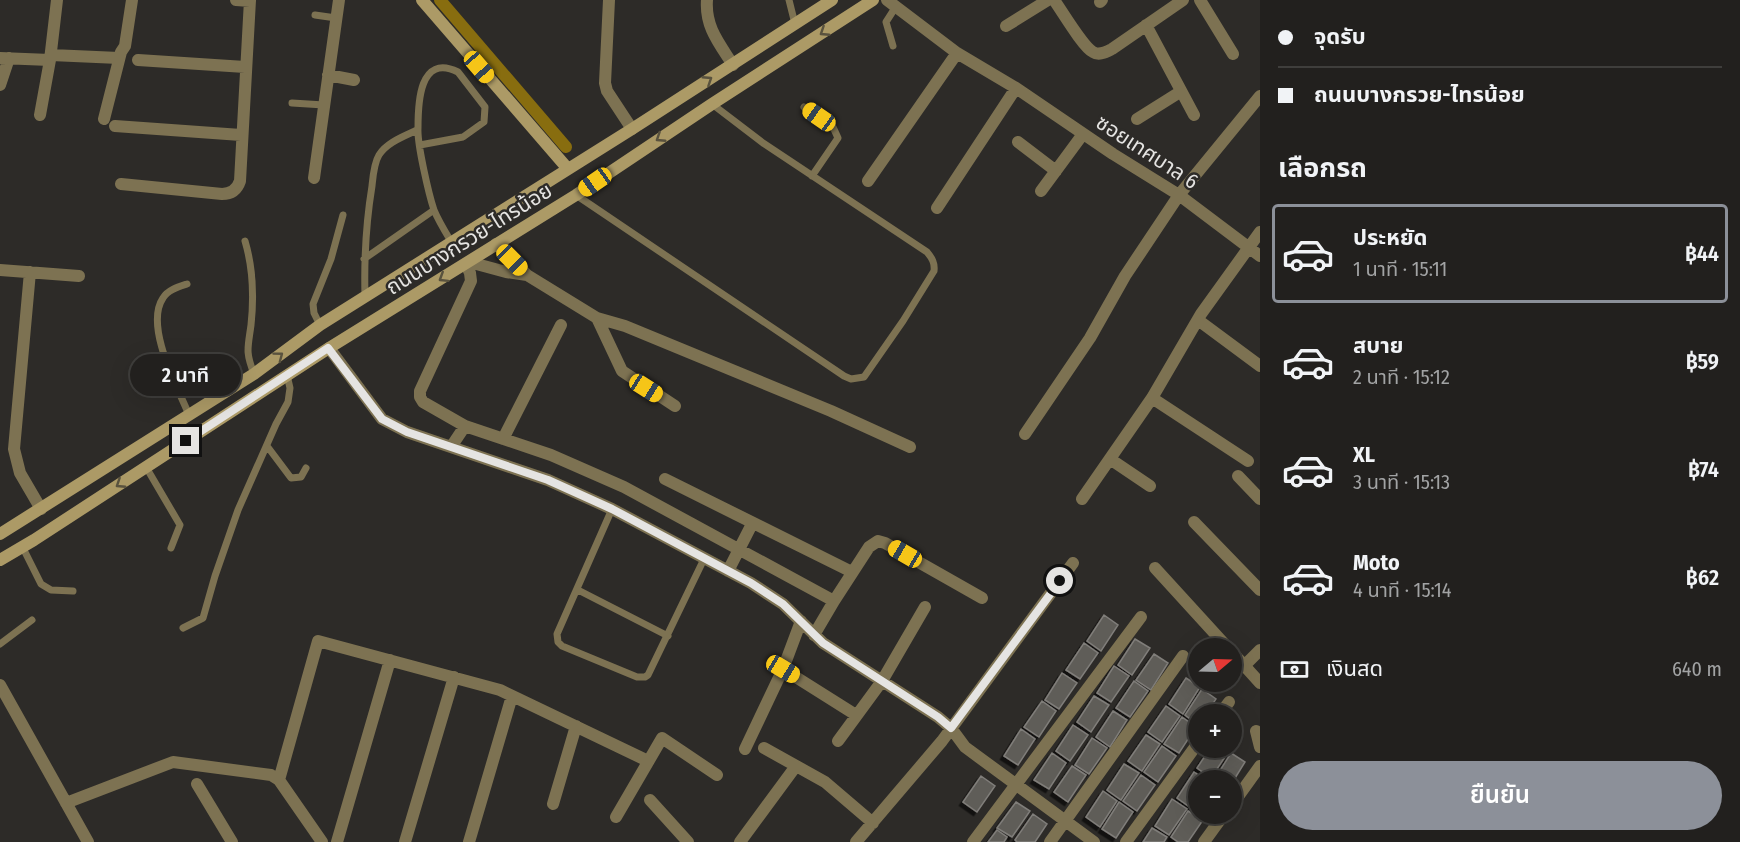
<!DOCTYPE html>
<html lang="th">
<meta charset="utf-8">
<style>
body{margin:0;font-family:"Fira Sans Condensed","Noto Sans Thai",sans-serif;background:#2e2d2b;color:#f1f3f6;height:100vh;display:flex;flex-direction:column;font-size:22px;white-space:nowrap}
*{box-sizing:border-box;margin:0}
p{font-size:20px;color:#a2a3a4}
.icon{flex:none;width:33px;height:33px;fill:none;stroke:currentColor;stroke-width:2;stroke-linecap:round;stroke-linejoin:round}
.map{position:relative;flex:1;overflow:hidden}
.sheet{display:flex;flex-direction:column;background:#22201e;width:480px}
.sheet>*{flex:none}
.hud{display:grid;align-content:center;height:132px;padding:0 18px;background:#22201e}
.needle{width:39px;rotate:71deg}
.fabs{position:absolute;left:1188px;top:638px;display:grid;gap:12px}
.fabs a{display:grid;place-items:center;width:54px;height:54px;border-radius:50%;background:#22201e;box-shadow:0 6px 24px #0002,0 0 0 2px #3f3e3c;font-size:30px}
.end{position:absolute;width:27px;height:27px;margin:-14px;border:8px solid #e5e4e2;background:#111;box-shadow:0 0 0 3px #111}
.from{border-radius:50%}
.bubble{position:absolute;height:42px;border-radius:21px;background:#22201e;box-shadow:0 6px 24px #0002,0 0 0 2px #3f3e3c;font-size:20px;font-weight:600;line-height:42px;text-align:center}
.car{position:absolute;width:18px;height:36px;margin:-18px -9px;border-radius:8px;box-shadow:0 0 4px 2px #0007;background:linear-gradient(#f5c518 24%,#345 0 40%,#f5c518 0 76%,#345 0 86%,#f5c518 0)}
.hud b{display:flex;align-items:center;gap:21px;height:57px;font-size:22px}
.hud b+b{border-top:2px solid #3f3e3c}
.hud i{width:15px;height:15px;background:#f1f3f6}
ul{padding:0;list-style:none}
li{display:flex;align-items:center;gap:18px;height:99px;margin:0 12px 9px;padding:0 6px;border:3px solid transparent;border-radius:6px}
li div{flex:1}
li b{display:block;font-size:22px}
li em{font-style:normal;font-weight:600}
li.active{border-color:#8c9099}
li>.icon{width:54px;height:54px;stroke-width:1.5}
h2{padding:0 18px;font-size:27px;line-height:72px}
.pay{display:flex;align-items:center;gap:15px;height:66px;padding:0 18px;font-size:22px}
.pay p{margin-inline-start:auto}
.action{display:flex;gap:12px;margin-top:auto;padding:12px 18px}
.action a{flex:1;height:69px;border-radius:36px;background:#8c9099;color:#fff;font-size:24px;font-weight:600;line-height:69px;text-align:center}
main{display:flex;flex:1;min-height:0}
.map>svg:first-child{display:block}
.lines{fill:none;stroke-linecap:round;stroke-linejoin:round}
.canal{stroke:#886d0f;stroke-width:12}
.building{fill:#5f5d59;stroke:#807e7a;stroke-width:1.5;filter:url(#shadow)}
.lane{stroke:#7d7252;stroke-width:7}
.street{stroke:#7d7252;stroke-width:12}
.secondary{stroke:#ac9a66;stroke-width:12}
.oneway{stroke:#59523e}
.route{stroke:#e5e4e2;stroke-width:8}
.labels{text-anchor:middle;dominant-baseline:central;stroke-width:5;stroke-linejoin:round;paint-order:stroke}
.street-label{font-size:21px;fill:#e5e4e2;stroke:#2d2b28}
</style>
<main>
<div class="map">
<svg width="1260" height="842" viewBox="0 0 1260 842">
<defs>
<filter id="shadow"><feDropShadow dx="-3.5" dy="3.5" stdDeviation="0" flood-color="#0009"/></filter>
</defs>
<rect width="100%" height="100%" fill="#2d2b28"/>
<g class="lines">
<path class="canal" d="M440 0 566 147"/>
</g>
<path class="building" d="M1104 615 1118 625 1101 651 1087 641Z
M1135 639 1150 648 1132 675 1118 665Z
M1084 643 1098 653 1080 679 1066 670Z
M1154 654 1168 663 1151 690 1136 680Z
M1114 666 1129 676 1111 702 1097 693Z
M1062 673 1077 683 1059 709 1045 700Z
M1186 678 1200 687 1183 714 1169 704Z
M1134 681 1148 691 1130 717 1116 708Z
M1202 689 1216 699 1206 714H1198V725L1185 715Z
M1094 696 1109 705 1091 732 1077 722Z
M1042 701 1056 711 1039 737 1024 727Z
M1166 706 1180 716 1162 742 1148 732Z
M1113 711 1127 720 1110 747 1096 737Z
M1182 717 1196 727 1179 753 1164 744Z
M1073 725 1088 735 1070 761 1056 751Z
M1021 729 1035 739 1018 765 1004 756Z
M1146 735 1160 744 1142 771 1128 761Z
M1092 738 1107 748 1089 774 1075 765Z
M1162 746 1176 756 1158 782 1144 772Z
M1211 747H1222L1229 751 1211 778 1197 768Z
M1052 753 1066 763 1049 789 1034 780Z
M1231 753 1245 762 1232 783V780H1214Z
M1124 764 1139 773 1121 800 1107 790Z
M1072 766 1086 775 1068 802 1054 792Z
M1194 772 1206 780H1198V797L1191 808 1177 798Z
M1141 775 1155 785 1137 811 1123 801Z
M981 776 995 786 977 812 963 802Z
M1103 791 1117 801 1100 827 1086 817Z
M1172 799 1187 809 1169 835 1155 826Z
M1016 802 1030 811 1012 837 997 828Z
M1119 802 1133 812 1116 838 1102 829Z
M1188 811 1203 820 1188 842H1178L1171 837Z
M1033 814 1047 824 1035 842H1017L1015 840Z
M1152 828 1167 837 1164 842H1143Z
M997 830 1007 837 1004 842H988Z"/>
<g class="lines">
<path class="lane" d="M789 0 795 24
M315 15 336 18
M893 46 886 22 895 8
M292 103 324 105
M804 107 833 127 838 138 812 176
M420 145 463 137 484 122 485 107 458 72C419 53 418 104 418 128 417 144 429 195 434 210 439 222 446 233 452 243
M576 195 844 376 851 379 864 377 903 321 934 271C935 263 932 258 927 252L763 143 712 104
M245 241C253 268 254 297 251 325 248 348 245 351 254 374
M364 259 434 210
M187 284C178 287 168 290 163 298 144 326 178 388 189 415
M365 296C364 259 366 223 372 186 373 176 374 163 379 155 387 142 405 136 417 130
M320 325 314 313 313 304 331 259 343 215
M267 446 291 478 301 477 306 468
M146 467 180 525 171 548
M612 509 557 634 558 642 562 646 637 677H645L648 675 704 559
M22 546 41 584 51 590 73 591
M578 590 668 636
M183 628 203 618 215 576 238 510 276 424 288 402 290 388 287 375
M0 644 32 620"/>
<path class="street" d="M236 0 250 1
M609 0 605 83 607 91 632 129
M707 0C705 27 719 43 733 65
M887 0 957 53 1016 88 1113 154 1179 195 1260 256
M1054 0C1062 11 1083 47 1093 52 1099 56 1106 52 1112 49L1183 0
M1200 0 1233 54
M1100 2 1102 0
M1146 25 1194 115
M1006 26 1048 0
M51 55 119 58
M0 58 50 60
M138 60 245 67
M328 75 354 80
M0 85 9 58
M40 115 50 60 57 0
M104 119 121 52 125 46 132 0
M1137 119 1180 92
M115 126 241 135
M1018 142 1056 171
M314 178 339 0
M868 181 957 53
M121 184 222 194C231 194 237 190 240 181L250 0
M1041 191 1083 134
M937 208 1016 88
M496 244 527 275 597 318 625 326 831 411 910 447
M469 262 506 272 527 275
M466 264 470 273 471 281 420 391V397L423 402 465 426 551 455 624 487 834 601
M0 270 79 276
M30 272 14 449 20 473 41 509
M597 318 622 371 675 406
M1198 320 1260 366
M329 348 382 419 407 432 548 480 612 509 751 583 783 604 823 643 938 717 951 728 965 747 1094 842
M1152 398 1248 461
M1025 434 1090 338 1125 276 1179 195 1260 96
M503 439 561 325
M451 447 465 426
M1110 459 1150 486
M1238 476 1260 499
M665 479 852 572
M1082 499 1152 398 1201 314 1260 232
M1194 522 1260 590
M1155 568 1228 648
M728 571 752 524
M814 635 834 601 869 547 878 541 885 543 982 598
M1232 652 1260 683
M1244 666 1260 650
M783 669 856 715
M0 685 88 842
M1220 714 1229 702
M1256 731 1260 747
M838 741 882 681 925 607
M764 748 825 782 873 823
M745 749 783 669 801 621
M279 780 318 641 500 690 648 761
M197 784 232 842
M650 800 688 842
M66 803 173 762 271 775 279 780 322 842
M553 804 576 726
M1232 805 1260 766
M616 817 662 738 717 775
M337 842 390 660
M405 842 454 677
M469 842 512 696
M740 842 796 766
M856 842 942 741 1073 563
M973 842 1141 617
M1050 842 1183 656
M1126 842 1198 743
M1204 842 1225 813"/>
<path class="secondary" d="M422 0 568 169
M0 534 254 374 320 325 632 129 832 0
M0 560 34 540 329 348 576 195 712 104 873 0"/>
</g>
<defs><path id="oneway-chevron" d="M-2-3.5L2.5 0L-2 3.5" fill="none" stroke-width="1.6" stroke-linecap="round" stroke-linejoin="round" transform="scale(1.5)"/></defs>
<g class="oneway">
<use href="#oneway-chevron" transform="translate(824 32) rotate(147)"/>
<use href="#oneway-chevron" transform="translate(708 80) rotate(-33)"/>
<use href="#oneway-chevron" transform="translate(660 138) rotate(147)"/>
<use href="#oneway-chevron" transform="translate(443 278) rotate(148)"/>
<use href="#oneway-chevron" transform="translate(279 356) rotate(-37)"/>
<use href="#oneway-chevron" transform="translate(120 484) rotate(147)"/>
</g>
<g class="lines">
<path class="route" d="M186 441 328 348 382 419 407 432 548 480 612 509 751 583 783 604 823 643 938 717 951 728 1060 581"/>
</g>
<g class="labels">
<g class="street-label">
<text transform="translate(1147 152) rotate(33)">ซอยเทศบาล 6</text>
<text transform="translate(469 239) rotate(-32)">ถนนบางกรวย-ไทรน้อย</text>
</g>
</g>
</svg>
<div class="fabs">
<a><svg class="needle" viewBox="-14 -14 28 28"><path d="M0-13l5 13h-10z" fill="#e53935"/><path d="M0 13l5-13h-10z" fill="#a2a3a4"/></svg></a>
<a>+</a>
<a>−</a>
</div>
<i class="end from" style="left:1060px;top:581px"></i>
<i class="end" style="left:186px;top:441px"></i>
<div class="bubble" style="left:130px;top:354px;width:111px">2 นาที</div>
<i class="car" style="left:479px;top:67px;rotate:139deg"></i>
<i class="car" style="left:819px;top:117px;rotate:305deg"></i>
<i class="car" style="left:595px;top:182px;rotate:235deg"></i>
<i class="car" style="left:512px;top:260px;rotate:135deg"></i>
<i class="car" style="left:646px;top:388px;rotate:122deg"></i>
<i class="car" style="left:905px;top:554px;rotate:300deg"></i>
<i class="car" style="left:783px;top:669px;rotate:121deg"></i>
</div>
<section class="sheet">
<div class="hud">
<b><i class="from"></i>จุดรับ</b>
<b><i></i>ถนนบางกรวย-ไทรน้อย</b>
</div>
<h2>เลือกรถ</h2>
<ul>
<li class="active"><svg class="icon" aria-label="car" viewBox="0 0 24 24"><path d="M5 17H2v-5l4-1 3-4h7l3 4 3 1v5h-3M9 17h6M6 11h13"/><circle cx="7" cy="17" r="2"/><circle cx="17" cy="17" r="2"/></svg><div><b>ประหยัด</b><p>1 นาที · 15:11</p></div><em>฿44</em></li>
<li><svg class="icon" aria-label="car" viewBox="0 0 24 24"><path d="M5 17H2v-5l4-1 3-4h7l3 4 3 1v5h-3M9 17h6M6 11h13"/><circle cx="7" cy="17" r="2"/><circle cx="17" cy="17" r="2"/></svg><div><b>สบาย</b><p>2 นาที · 15:12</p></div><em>฿59</em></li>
<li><svg class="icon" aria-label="car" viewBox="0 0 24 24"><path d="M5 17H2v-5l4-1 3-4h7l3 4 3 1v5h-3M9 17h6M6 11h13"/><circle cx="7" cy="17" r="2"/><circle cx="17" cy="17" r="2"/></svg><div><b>XL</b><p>3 นาที · 15:13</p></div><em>฿74</em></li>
<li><svg class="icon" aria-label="car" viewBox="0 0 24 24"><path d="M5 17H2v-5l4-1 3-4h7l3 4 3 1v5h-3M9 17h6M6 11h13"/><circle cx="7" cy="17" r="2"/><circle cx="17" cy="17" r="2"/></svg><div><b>Moto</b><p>4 นาที · 15:14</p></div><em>฿62</em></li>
</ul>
<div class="pay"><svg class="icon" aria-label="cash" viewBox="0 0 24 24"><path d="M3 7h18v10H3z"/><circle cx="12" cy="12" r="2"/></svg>เงินสด<p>640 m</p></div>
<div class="action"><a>ยืนยัน</a></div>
</section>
</main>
